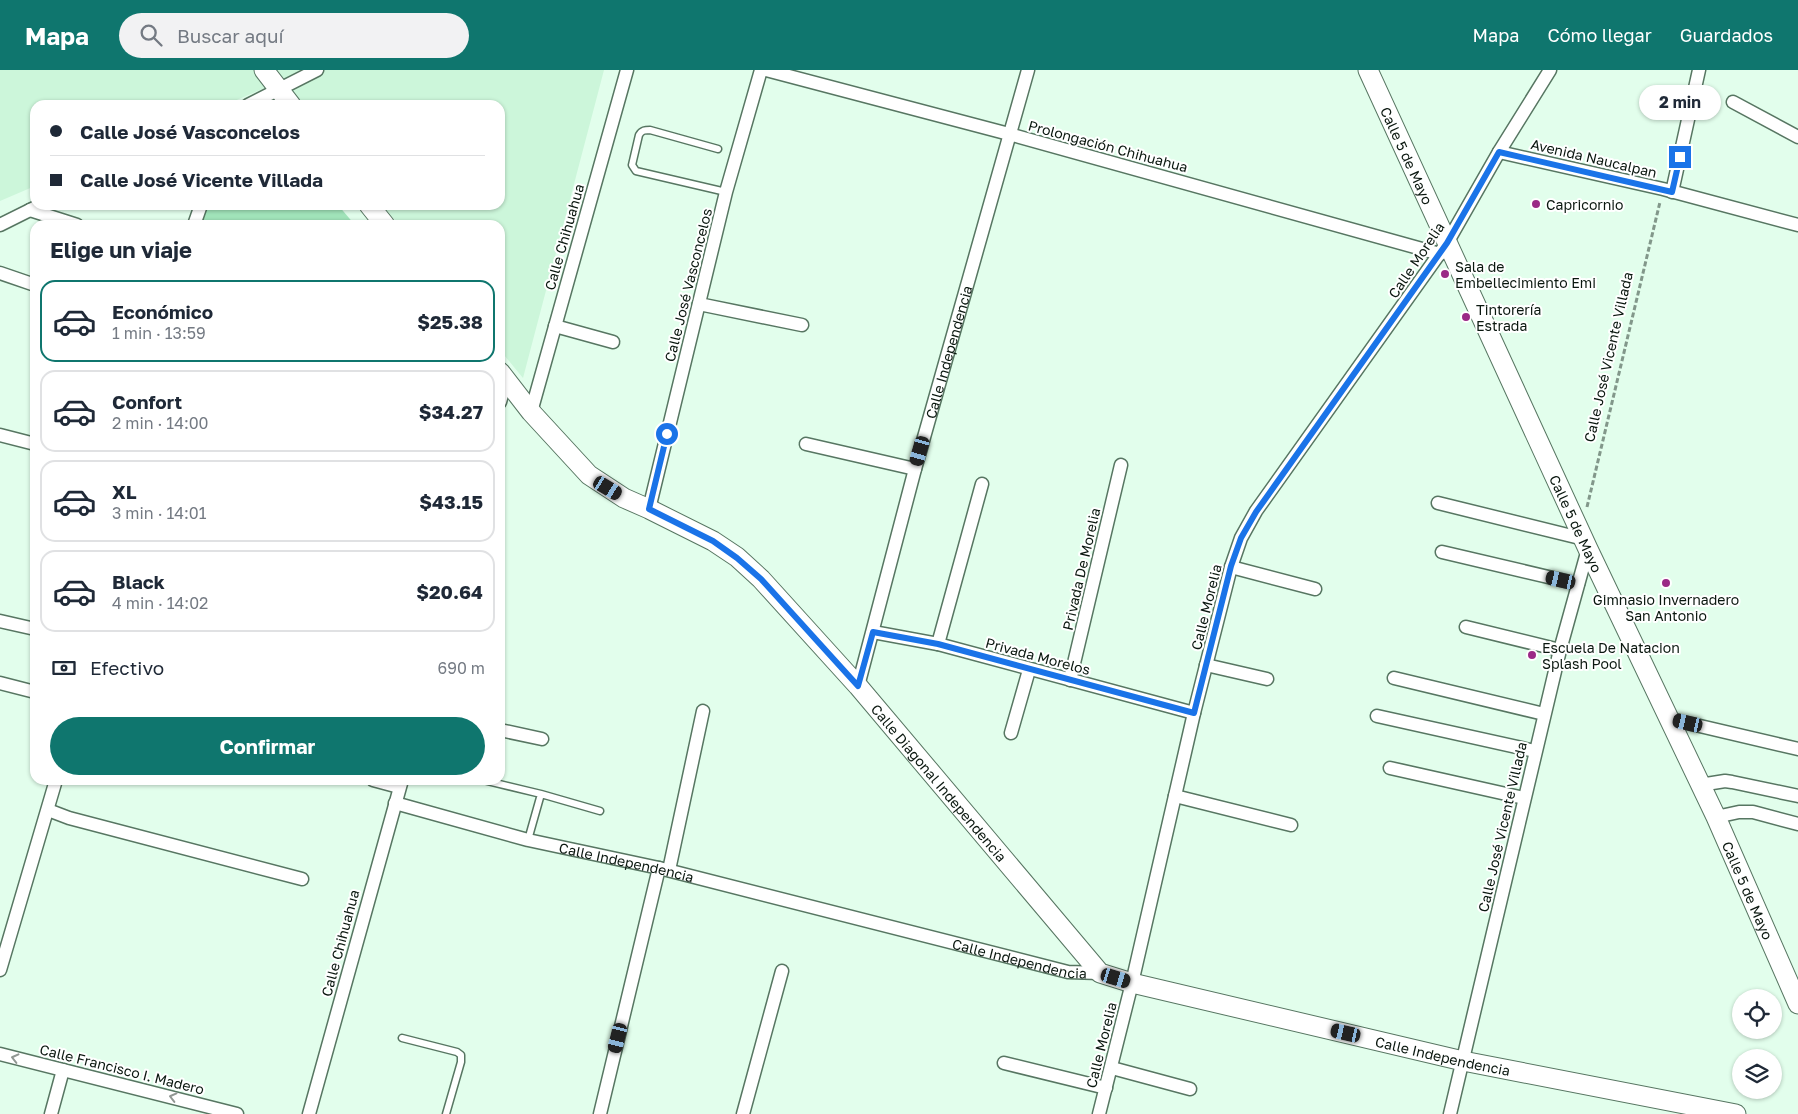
<!DOCTYPE html>
<html lang="es">
<meta charset="utf-8">
<style>
body{margin:0;font-family:"Golos Text",sans-serif;background:#f2f2f3;color:#1f2937;height:100vh;display:flex;flex-direction:column;font-size:19px;white-space:nowrap}
*{box-sizing:border-box;margin:0}
p{font-size:16px;color:#747a83}
.icon{flex:none;width:28px;height:28px;fill:none;stroke:currentColor;stroke-width:2;stroke-linecap:round;stroke-linejoin:round}
.map{position:relative;flex:1;overflow:hidden}
.drawer{position:absolute;left:30px;top:150px;width:475px;height:565px;display:flex;flex-direction:column;background:#fff;border-radius:15px;box-shadow:0 1px 4px #0004}
.drawer>*{flex:none}
.hud{position:absolute;left:30px;top:30px;width:475px;height:110px;border-radius:15px;box-shadow:0 1px 4px #0004;display:grid;align-content:center;height:110px;padding:0 20px;background:#fff}
.controls{position:absolute;left:1732px;top:919px;display:grid;gap:10px}
.controls a{display:grid;place-items:center;width:50px;height:50px;border-radius:50%;background:#fff;box-shadow:0 1px 4px #0004;font-size:25px}
.end{position:absolute;width:22px;height:22px;margin:-11px;border:6px solid #1a73e8;background:#fff;box-shadow:0 0 0 2px #fff}
.from{border-radius:50%}
.bubble{position:absolute;height:35px;border-radius:18px;background:#fff;box-shadow:0 1px 4px #0004;font-size:16px;font-weight:700;line-height:35px;text-align:center}
.car{position:absolute;width:15px;height:30px;margin:-15px -8px;border-radius:6px;box-shadow:0 0 4px 1px #0007;background:linear-gradient(#222 24%,#8ab4d8 0 40%,#222 0 76%,#8ab4d8 0 86%,#222 0)}
.hud b{display:flex;align-items:center;gap:18px;height:48px;font-size:19px}
.hud b+b{border-top:1px solid #e0e1e3}
.hud i{width:12px;height:12px;background:#1f2937}
ul{padding:0;list-style:none}
li{display:flex;align-items:center;gap:15px;height:82px;margin:0 10px 8px;padding:0 10px;border:2px solid #e0e1e3;border-radius:15px}
li div{flex:1}
li b{display:block;font-size:19px}
li em{font-style:normal;font-weight:700}
li.selected{border-color:#0f766e}
li>.icon{width:45px;height:45px;stroke-width:1.5}
h2{padding:0 20px;font-size:22px;line-height:60px}
.pay{display:flex;align-items:center;gap:12px;height:55px;padding:0 20px;font-size:19px}
.pay p{margin-inline-start:auto}
.action{display:flex;gap:10px;margin-top:auto;padding:10px 20px}
.action a{flex:1;height:58px;border-radius:30px;background:#0f766e;color:#fff;font-size:20px;font-weight:700;line-height:58px;text-align:center}
header{display:flex;align-items:center;gap:30px;box-sizing:border-box;height:70px;padding:0 25px;background:#0f766e;color:#fff}
header strong{font-size:24px}
nav{display:flex;gap:28px;margin-inline-start:auto;font-size:18px}
.search{width:350px;height:45px;background:#f2f2f3;display:flex;align-items:center;gap:12px;box-sizing:border-box;padding:0 18px;border-radius:28px;color:#747a83;font-size:19px}
.map>svg:first-child{display:block}
.built{fill:#ccf6da}
.green{fill:#a1e4ba}
.lines{fill:none;stroke-linecap:round;stroke-linejoin:round}
.lane-casing{stroke:#577662;stroke-width:9}
.street-casing{stroke:#577662;stroke-width:15}
.secondary-casing{stroke:#577662;stroke-width:21}
.path{stroke:#82978a;stroke-width:3;stroke-dasharray:5 2.5;stroke-linecap:butt}
.lane{stroke:#fff;stroke-width:6}
.street{stroke:#fff;stroke-width:12}
.secondary{stroke:#fff;stroke-width:19}
.oneway{stroke:#919793}
.route{stroke:#1a73e8;stroke-width:6}
.poi-dot{fill:#9b2986;stroke:#fff;stroke-width:2}
.labels{text-anchor:middle;dominant-baseline:central;stroke-width:4;stroke-linejoin:round;paint-order:stroke}
.street-label{font-size:14px;fill:#0a170f;stroke:#fff}
.poi-label{font-size:14px;fill:#0a170f;stroke:#fff;text-anchor:start}
</style>
<header>
<strong>Mapa</strong>
<div class="search"><svg class="icon" aria-label="search" viewBox="0 0 24 24"><circle cx="10" cy="10" r="6"/><path d="M15 15l6 6"/></svg>Buscar aquí</div>
<nav><a>Mapa</a><a>Cómo llegar</a><a>Guardados</a></nav>
</header>
<div class="map">
<svg width="1798" height="1044" viewBox="0 0 1798 1044">
<rect width="100%" height="100%" fill="#e2feec"/>
<path class="built" d="M0 0H604L523 308 500 280V155H399L382 135H500V35H301L281 11 225 35H35V116L0 131Z"/>
<path class="green" d="M202 135H338L355 155H200Z"/>
<g class="lines">
<defs>
<path id="lane" d="M718 79 650 60C645 60 642 60 639 65L632 95 636 101 726 122
M483 710 541 724 600 741
M528 770 541 724
M402 968 457 982 461 985V992L446 1044"/>
<g id="street">
<path d="M766 0 1009 64 1440 184"/>
<path d="M1733 32 1798 67"/>
<path d="M248 35 317 0"/>
<path d="M1499 82 1663 119 1798 155"/>
<path d="M1672 122 1699 0"/>
<path d="M30 140 77 155"/>
<path d="M0 155 36 137"/>
<path d="M194 155 201 135"/>
<path d="M0 203 35 215"/>
<path d="M699 234 802 255"/>
<path d="M555 256 613 272"/>
<path d="M500 332 506 310"/>
<path d="M531 342 627 0"/>
<path d="M0 365 35 374"/>
<path d="M806 374 915 399"/>
<path d="M1438 433 1584 469"/>
<path d="M649 439 726 122 761 0"/>
<path d="M1442 482 1578 514"/>
<path d="M1231 497 1315 519"/>
<path d="M0 551 35 559"/>
<path d="M1466 557 1560 580"/>
<path d="M873 562 938 574 1194 643"/>
<path d="M938 574 982 414"/>
<path d="M1206 595 1267 609"/>
<path d="M1394 608 1544 644"/>
<path d="M1070 610 1121 395"/>
<path d="M0 613 35 622"/>
<path id="s1" d="M858 616 915 399 1028 0"/>
<path d="M1377 646 1535 681"/>
<path d="M1670 649 1798 679"/>
<path d="M500 660 542 669"/>
<path d="M1011 663 1029 600"/>
<path d="M1390 698 1524 728"/>
<path d="M373 710 399 717"/>
<path d="M1700 715 1725 711 1732 712 1798 726"/>
<path d="M1175 726 1291 755"/>
<path id="s2" d="M395 733 528 770 659 798 1068 902 1100 903"/>
<path d="M48 740 69 748 302 809"/>
<path d="M1716 747 1739 742H1753L1798 754"/>
<path d="M669 800 703 641"/>
<path d="M0 900 56 710"/>
<path d="M0 984 237 1044"/>
<path d="M1004 993 1106 1018"/>
<path d="M1112 998 1190 1019"/>
<path d="M51 1044 63 1000"/>
<path d="M309 1044 402 710"/>
<path d="M600 1044 659 798"/>
<path d="M743 1044 782 901"/>
<path d="M1099 1044 1132 913 1194 643 1231 497 1241 468 1256 441 1447 173 1499 82 1550 0"/>
<path d="M1450 1044 1560 580 1588 479"/>
</g>
<g id="secondary">
<path d="M264 0 291 35"/>
<path id="s3" d="M1368 0 1588 479 1716 747 1798 934"/>
<path d="M369 135 385 155"/>
<path id="s4" d="M500 302 531 342 589 405 624 428 649 439 713 471 737 487 761 509 858 616 1100 903 1132 913 1463 991 1736 1044"/>
</g>
</defs>
<use href="#lane" class="lane-casing"/>
<use href="#street" class="street-casing"/>
<use href="#secondary" class="secondary-casing"/>
<path class="path" d="M1587 437 1660 132"/>
<use href="#lane" class="lane"/>
<use href="#street" class="street"/>
<use href="#secondary" class="secondary"/>
</g>
<defs><path id="oneway-chevron" d="M-2-3.5L2.5 0L-2 3.5" fill="none" stroke-width="1.6" stroke-linecap="round" stroke-linejoin="round" transform="scale(1.25)"/></defs>
<g class="oneway">
<use href="#oneway-chevron" transform="translate(15 988) rotate(-166)"/>
<use href="#oneway-chevron" transform="translate(173 1027) rotate(-166)"/>
</g>
<g class="lines">
<path class="route" d="M667 364 649 439 713 471 737 488 761 509 858 616 873 562 938 574 1194 643 1231 496 1241 468 1256 442 1447 173 1499 82 1672 122 1680 87"/>
</g>
<g class="poi-dot">
<circle cx="1536" cy="134" r="5"/>
<circle cx="1445" cy="204" r="5"/>
<circle cx="1466" cy="247" r="5"/>
<circle cx="1666" cy="513" r="5"/>
<circle cx="1532" cy="585" r="5"/>
</g>
<g class="labels">
<g class="street-label">
<text transform="translate(1108 76) rotate(15)">Prolongación Chihuahua</text>
<text stroke="none"><textPath href="#s3" startOffset="94">Calle 5 de Mayo</textPath></text>
<text transform="translate(1594 88) rotate(13)">Avenida Naucalpan</text>
<text transform="translate(564 167) rotate(-74)">Calle Chihuahua</text>
<text transform="translate(1416 190) rotate(-56)">Calle Morelia</text>
<text transform="translate(688 215) rotate(-76)">Calle José Vasconcelos</text>
<text stroke="none"><textPath href="#s1" startOffset="346">Calle Independencia</textPath></text>
<text transform="translate(1608 287) rotate(-77)">Calle José Vicente Villada</text>
<text stroke="none"><textPath href="#s3" startOffset="499">Calle 5 de Mayo</textPath></text>
<text transform="translate(1081 499) rotate(-77)">Privada De Morelia</text>
<text transform="translate(1206 537) rotate(-76)">Calle Morelia</text>
<text transform="translate(1038 586) rotate(15)">Privada Morelos</text>
<text stroke="none"><textPath href="#s4" startOffset="609">Calle Diagonal Independencia</textPath></text>
<text transform="translate(1502 757) rotate(-77)">Calle José Vicente Villada</text>
<text stroke="none"><textPath href="#s2" startOffset="239">Calle Independencia</textPath></text>
<text stroke="none"><textPath href="#s3" startOffset="904">Calle 5 de Mayo</textPath></text>
<text transform="translate(340 873) rotate(-75)">Calle Chihuahua</text>
<text stroke="none"><textPath href="#s2" startOffset="644">Calle Independencia</textPath></text>
<text transform="translate(1101 975) rotate(-76)">Calle Morelia</text>
<text stroke="none"><textPath href="#s4" startOffset="1211">Calle Independencia</textPath></text>
<text transform="translate(122 999) rotate(14)">Calle Francisco I. Madero</text>
</g>
<g class="poi-label">
<text x="1546" y="134">Capricornio</text>
<text x="1455" y="196">Sala de<tspan x="1455" dy="16">Embellecimiento Emi</tspan></text>
<text x="1476" y="239">Tintorería<tspan x="1476" dy="16">Estrada</tspan></text>
<text x="1666" y="529" text-anchor="middle">Gimnasio Invernadero<tspan x="1666" dy="16">San Antonio</tspan></text>
<text x="1542" y="577">Escuela De Natacion<tspan x="1542" dy="16">Splash Pool</tspan></text>
</g>
</g>
</svg>
<div class="controls">
<a><svg class="icon" aria-label="locate" viewBox="0 0 24 24"><circle cx="12" cy="12" r="6"/><path d="M12 2v4M12 18v4M2 12h4M18 12h4"/></svg></a>
<a><svg class="icon" aria-label="layers" viewBox="0 0 24 24"><path d="M12 4l9 5-9 5-9-5zM3 14l9 5 9-5"/></svg></a>
</div>
<i class="end from" style="left:667px;top:364px"></i>
<i class="end" style="left:1680px;top:87px"></i>
<div class="bubble" style="left:1639px;top:15px;width:82px">2 min</div>
<i class="car" style="left:920px;top:381px;rotate:196deg"></i>
<i class="car" style="left:608px;top:418px;rotate:121deg"></i>
<i class="car" style="left:1561px;top:510px;rotate:283deg"></i>
<i class="car" style="left:1688px;top:653px;rotate:283deg"></i>
<i class="car" style="left:1116px;top:908px;rotate:107deg"></i>
<i class="car" style="left:1346px;top:963px;rotate:283deg"></i>
<i class="car" style="left:618px;top:968px;rotate:194deg"></i>
<div class="hud">
<b><i class="from"></i>Calle José Vasconcelos</b>
<b><i></i>Calle José Vicente Villada</b>
</div>
<section class="drawer">
<h2>Elige un viaje</h2>
<ul>
<li class="selected"><svg class="icon" aria-label="car" viewBox="0 0 24 24"><path d="M5 17H2v-5l4-1 3-4h7l3 4 3 1v5h-3M9 17h6M6 11h13"/><circle cx="7" cy="17" r="2"/><circle cx="17" cy="17" r="2"/></svg><div><b>Económico</b><p>1 min · 13:59</p></div><em>$25.38</em></li>
<li><svg class="icon" aria-label="car" viewBox="0 0 24 24"><path d="M5 17H2v-5l4-1 3-4h7l3 4 3 1v5h-3M9 17h6M6 11h13"/><circle cx="7" cy="17" r="2"/><circle cx="17" cy="17" r="2"/></svg><div><b>Confort</b><p>2 min · 14:00</p></div><em>$34.27</em></li>
<li><svg class="icon" aria-label="car" viewBox="0 0 24 24"><path d="M5 17H2v-5l4-1 3-4h7l3 4 3 1v5h-3M9 17h6M6 11h13"/><circle cx="7" cy="17" r="2"/><circle cx="17" cy="17" r="2"/></svg><div><b>XL</b><p>3 min · 14:01</p></div><em>$43.15</em></li>
<li><svg class="icon" aria-label="car" viewBox="0 0 24 24"><path d="M5 17H2v-5l4-1 3-4h7l3 4 3 1v5h-3M9 17h6M6 11h13"/><circle cx="7" cy="17" r="2"/><circle cx="17" cy="17" r="2"/></svg><div><b>Black</b><p>4 min · 14:02</p></div><em>$20.64</em></li>
</ul>
<div class="pay"><svg class="icon" aria-label="cash" viewBox="0 0 24 24"><path d="M3 7h18v10H3z"/><circle cx="12" cy="12" r="2"/></svg>Efectivo<p>690 m</p></div>
<div class="action"><a>Confirmar</a></div>
</section>
</div>
